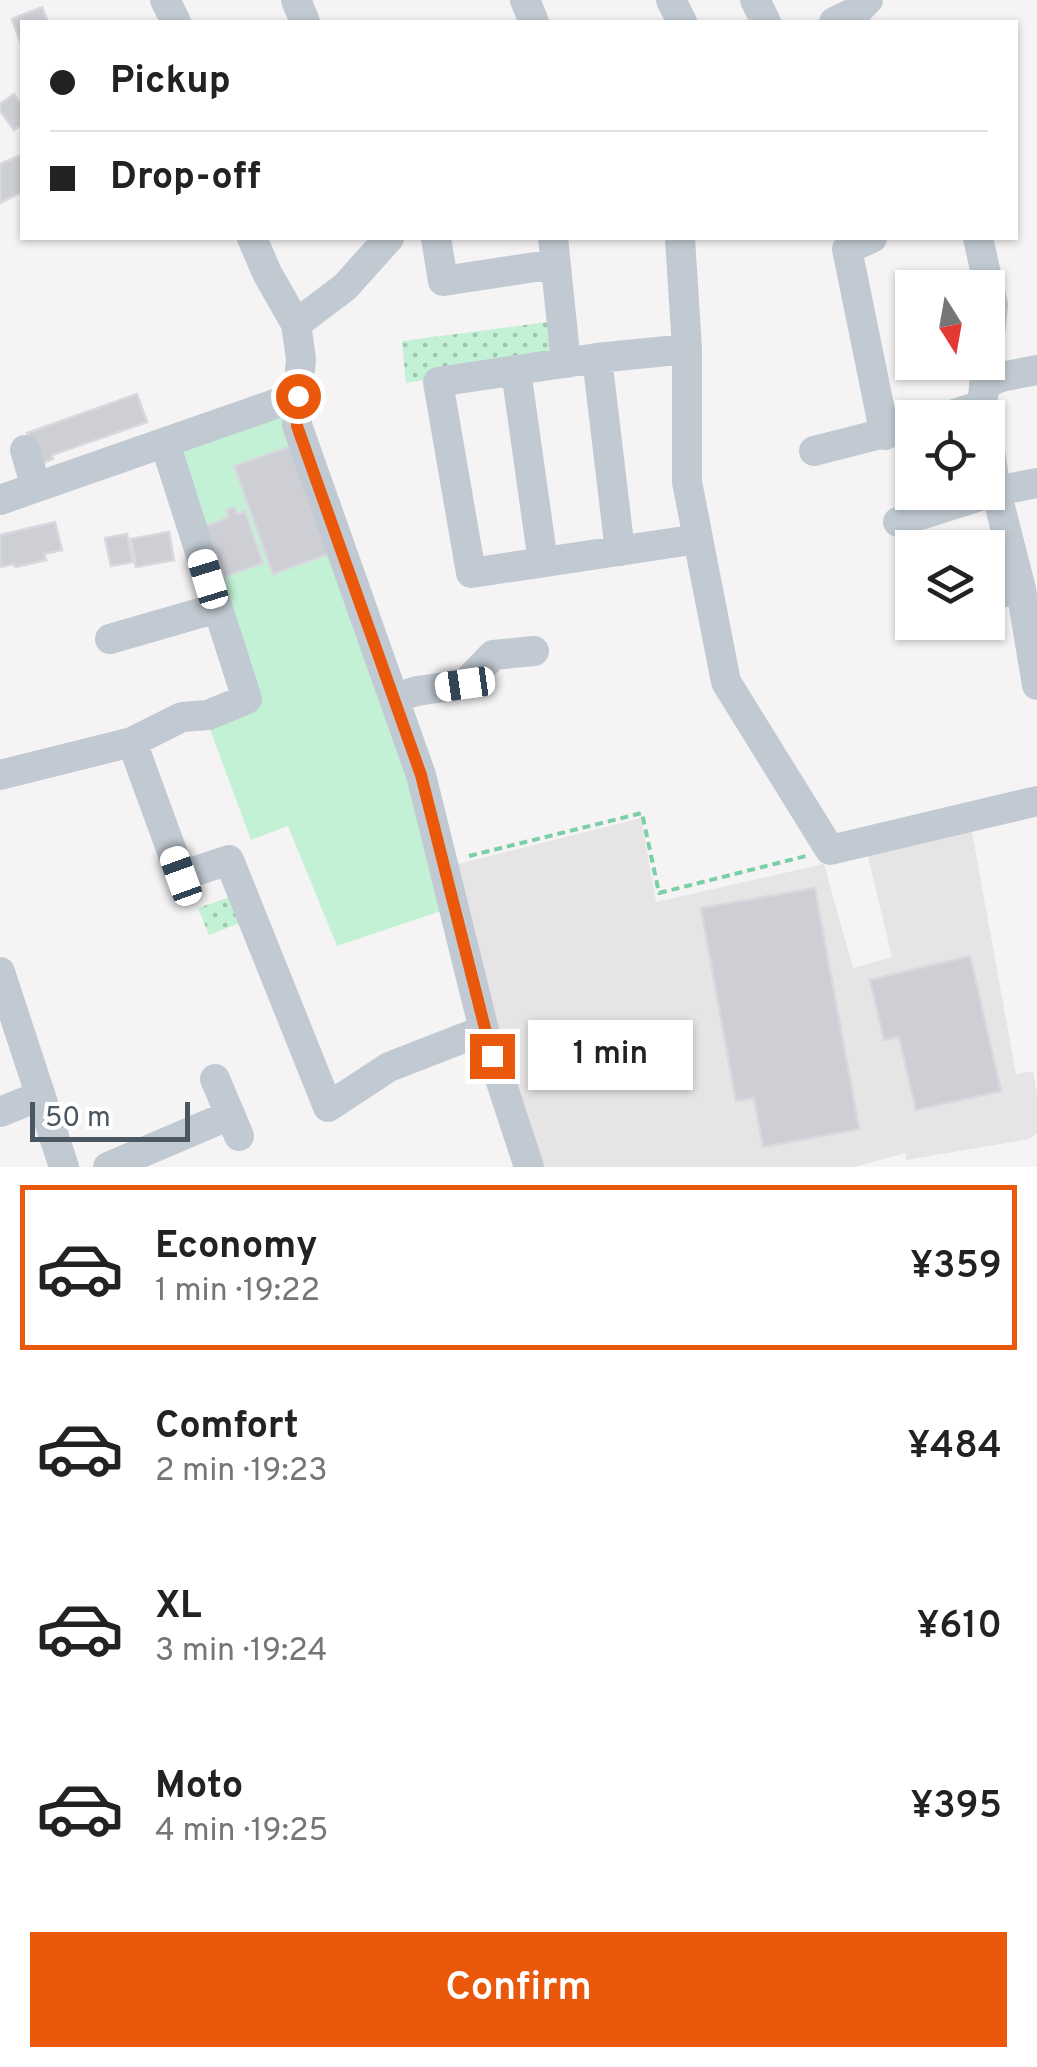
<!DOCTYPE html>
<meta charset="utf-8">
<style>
body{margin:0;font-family:Overpass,sans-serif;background:#f2f2f2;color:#222;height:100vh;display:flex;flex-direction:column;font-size:38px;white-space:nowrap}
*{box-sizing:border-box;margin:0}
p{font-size:32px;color:#767676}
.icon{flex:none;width:55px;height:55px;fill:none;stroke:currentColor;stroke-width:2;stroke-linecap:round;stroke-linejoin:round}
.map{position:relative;height:1167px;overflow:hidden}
.side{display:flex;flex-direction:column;background:#fff;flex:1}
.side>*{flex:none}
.hud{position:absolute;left:20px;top:20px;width:998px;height:220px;border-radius:0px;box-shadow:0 2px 8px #0004;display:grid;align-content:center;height:220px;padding:0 30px;background:#fff}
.needle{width:65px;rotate:169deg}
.fabs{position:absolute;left:895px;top:270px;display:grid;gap:20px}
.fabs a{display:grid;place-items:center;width:110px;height:110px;border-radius:0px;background:#fff;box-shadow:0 2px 8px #0004;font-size:50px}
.scale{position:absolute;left:30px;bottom:25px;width:160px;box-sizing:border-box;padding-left:10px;border:5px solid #4a5661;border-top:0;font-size:28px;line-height:35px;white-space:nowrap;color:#4a5661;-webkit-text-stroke:8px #fff;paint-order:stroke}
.end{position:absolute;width:45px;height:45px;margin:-22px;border:12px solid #ea580c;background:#fff;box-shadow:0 0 0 5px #fff}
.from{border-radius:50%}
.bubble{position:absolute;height:70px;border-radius:0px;background:#fff;box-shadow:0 2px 8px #0004;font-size:32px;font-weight:600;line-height:70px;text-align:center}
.car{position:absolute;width:30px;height:60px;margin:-30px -15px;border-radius:12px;box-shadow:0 0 8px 2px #0007;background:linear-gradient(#fff 24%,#345 0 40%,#fff 0 76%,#345 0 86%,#fff 0)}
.hud b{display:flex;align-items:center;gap:35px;height:95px;font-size:38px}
.hud b+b{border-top:2px solid #e0e0e0}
.hud i{width:25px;height:25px;background:#222}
ul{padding:18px 0 0;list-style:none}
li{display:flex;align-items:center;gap:30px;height:165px;margin:0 20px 15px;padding:0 10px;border:5px solid transparent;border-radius:0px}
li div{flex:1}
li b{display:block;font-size:38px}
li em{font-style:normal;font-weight:600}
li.selected{border-color:#ea580c}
li>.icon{width:90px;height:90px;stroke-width:1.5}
.button{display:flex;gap:20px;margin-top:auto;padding:20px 30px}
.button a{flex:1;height:115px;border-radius:0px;background:#ea580c;color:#fff;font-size:40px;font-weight:600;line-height:115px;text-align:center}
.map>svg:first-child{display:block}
.education{fill:#e6e4e5}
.green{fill:url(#green-dots)}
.pitch{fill:#c3f1d5}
.building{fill:#cdcfd5;stroke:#d7d9de;stroke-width:2.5}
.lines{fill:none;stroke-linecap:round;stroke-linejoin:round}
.path{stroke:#7ad0a6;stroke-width:4;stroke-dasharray:8 5;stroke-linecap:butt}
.minor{stroke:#c1cad2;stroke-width:30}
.route{stroke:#ea580c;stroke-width:12}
</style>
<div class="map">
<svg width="1037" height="1167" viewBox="0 0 1037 1167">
<defs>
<pattern id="green-dots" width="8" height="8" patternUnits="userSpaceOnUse" patternTransform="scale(2.5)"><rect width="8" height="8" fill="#c3f1d5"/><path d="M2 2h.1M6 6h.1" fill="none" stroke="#a0c6b0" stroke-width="1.8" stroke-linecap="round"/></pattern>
</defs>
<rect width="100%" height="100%" fill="#f5f3f3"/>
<path class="education" d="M641 818 656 902 824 864 853 968 892 957 867 853 971 827 1016 1074 1033 1071 1037 1094V1133L1029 1139 906 1160V1153L854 1167H544L509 1076 458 864Z"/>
<path class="green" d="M555 321 559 358 406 383 402 341Z
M242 893 253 918 209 935 198 908Z"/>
<path class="pitch" d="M282 408 413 777 447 909 337 946 288 826 251 840 208 724 258 706 180 454 182 445Z"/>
<path class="building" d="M42 7 48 22H22V46L12 19Z
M14 94 22 107V124L14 130 0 111V104Z
M19 156 22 164V192L0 203V164Z
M137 394 147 422 52 455 53 459 38 465 27 433Z
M291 446 329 554 273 574 234 466Z
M235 507 237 514 245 511 263 563 224 577 206 526 229 517 226 510Z
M55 522 62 550 44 554 46 560 15 567 14 564 0 567V535Z
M169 532 174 560 136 567 131 539Z
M127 534 133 562 111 566 105 538Z
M815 888 859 1129 763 1147 754 1098 736 1101 701 908Z
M970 956 1001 1091 916 1110 899 1037 884 1040 870 980Z"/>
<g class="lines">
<path class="path" d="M469 856 642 813 659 893 806 856"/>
<path class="minor" d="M165 0 176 22
M296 0 305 22
M525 0 534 22
M671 0 682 22
M755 0 766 22
M834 22 857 11 868 0
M252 238 267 273 296 324
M436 238 443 281 555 264
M553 238 566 363
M680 238 687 349V482L726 682 830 850 1037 801
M872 238 847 249 885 435
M978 238 993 305 988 354
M687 349 597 358 438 382 471 573 698 539
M597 358 620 551
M516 371 543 562
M984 385 1001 377 1037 370
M298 396 297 425 421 775 484 1030 529 1167
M942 418 982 405
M984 418 982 405 987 362
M988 439 996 491 1021 589 1037 685
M25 450 36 487
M814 451 912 426
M0 500 298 396 301 359 296 324 345 287 389 238
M898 522 996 491 1037 483
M988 595 1021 589
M110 639 217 608
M394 698 417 691 465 684 493 655 534 651
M132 742 181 876 229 860 328 1107 389 1067 484 1030
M0 775 132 742 182 717 208 715 247 699 165 443
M0 972 64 1167
M215 1079 239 1136
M0 1112 40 1096
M108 1167 230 1115"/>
</g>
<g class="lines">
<path class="route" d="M298 396 297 426 421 775 492 1056"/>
</g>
</svg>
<div class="fabs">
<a><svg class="needle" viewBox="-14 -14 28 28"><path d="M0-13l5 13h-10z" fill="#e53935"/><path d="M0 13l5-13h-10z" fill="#767676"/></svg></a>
<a><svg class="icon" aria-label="locate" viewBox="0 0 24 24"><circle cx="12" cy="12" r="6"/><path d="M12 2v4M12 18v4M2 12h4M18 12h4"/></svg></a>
<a><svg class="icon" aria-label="layers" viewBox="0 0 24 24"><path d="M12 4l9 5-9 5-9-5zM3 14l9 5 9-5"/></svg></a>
</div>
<div class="scale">50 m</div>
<i class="end from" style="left:298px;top:396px"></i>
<i class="end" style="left:492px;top:1056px"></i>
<div class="bubble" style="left:528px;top:1020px;width:165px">1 min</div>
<i class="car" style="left:208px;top:579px;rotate:343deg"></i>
<i class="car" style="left:465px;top:684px;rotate:262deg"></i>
<i class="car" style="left:181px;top:876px;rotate:340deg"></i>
<div class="hud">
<b><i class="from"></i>Pickup</b>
<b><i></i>Drop-off</b>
</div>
</div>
<section class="side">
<ul>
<li class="selected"><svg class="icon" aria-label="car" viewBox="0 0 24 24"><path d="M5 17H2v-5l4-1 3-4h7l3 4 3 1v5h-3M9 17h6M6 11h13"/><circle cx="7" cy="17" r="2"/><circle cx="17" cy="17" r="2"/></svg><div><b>Economy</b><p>1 min · 19:22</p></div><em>¥359</em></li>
<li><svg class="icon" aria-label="car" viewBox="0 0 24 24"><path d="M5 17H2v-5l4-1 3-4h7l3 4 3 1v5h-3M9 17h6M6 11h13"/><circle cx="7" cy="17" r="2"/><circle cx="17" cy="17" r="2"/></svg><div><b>Comfort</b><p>2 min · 19:23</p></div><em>¥484</em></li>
<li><svg class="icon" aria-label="car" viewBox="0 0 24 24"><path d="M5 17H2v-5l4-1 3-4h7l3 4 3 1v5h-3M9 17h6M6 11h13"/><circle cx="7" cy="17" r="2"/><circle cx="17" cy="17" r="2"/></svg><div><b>XL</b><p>3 min · 19:24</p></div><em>¥610</em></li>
<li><svg class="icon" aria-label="car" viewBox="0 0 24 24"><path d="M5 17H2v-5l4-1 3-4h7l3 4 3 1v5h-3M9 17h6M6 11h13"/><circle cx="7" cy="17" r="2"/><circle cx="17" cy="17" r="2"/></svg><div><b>Moto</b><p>4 min · 19:25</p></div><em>¥395</em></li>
</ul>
<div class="button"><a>Confirm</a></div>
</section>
